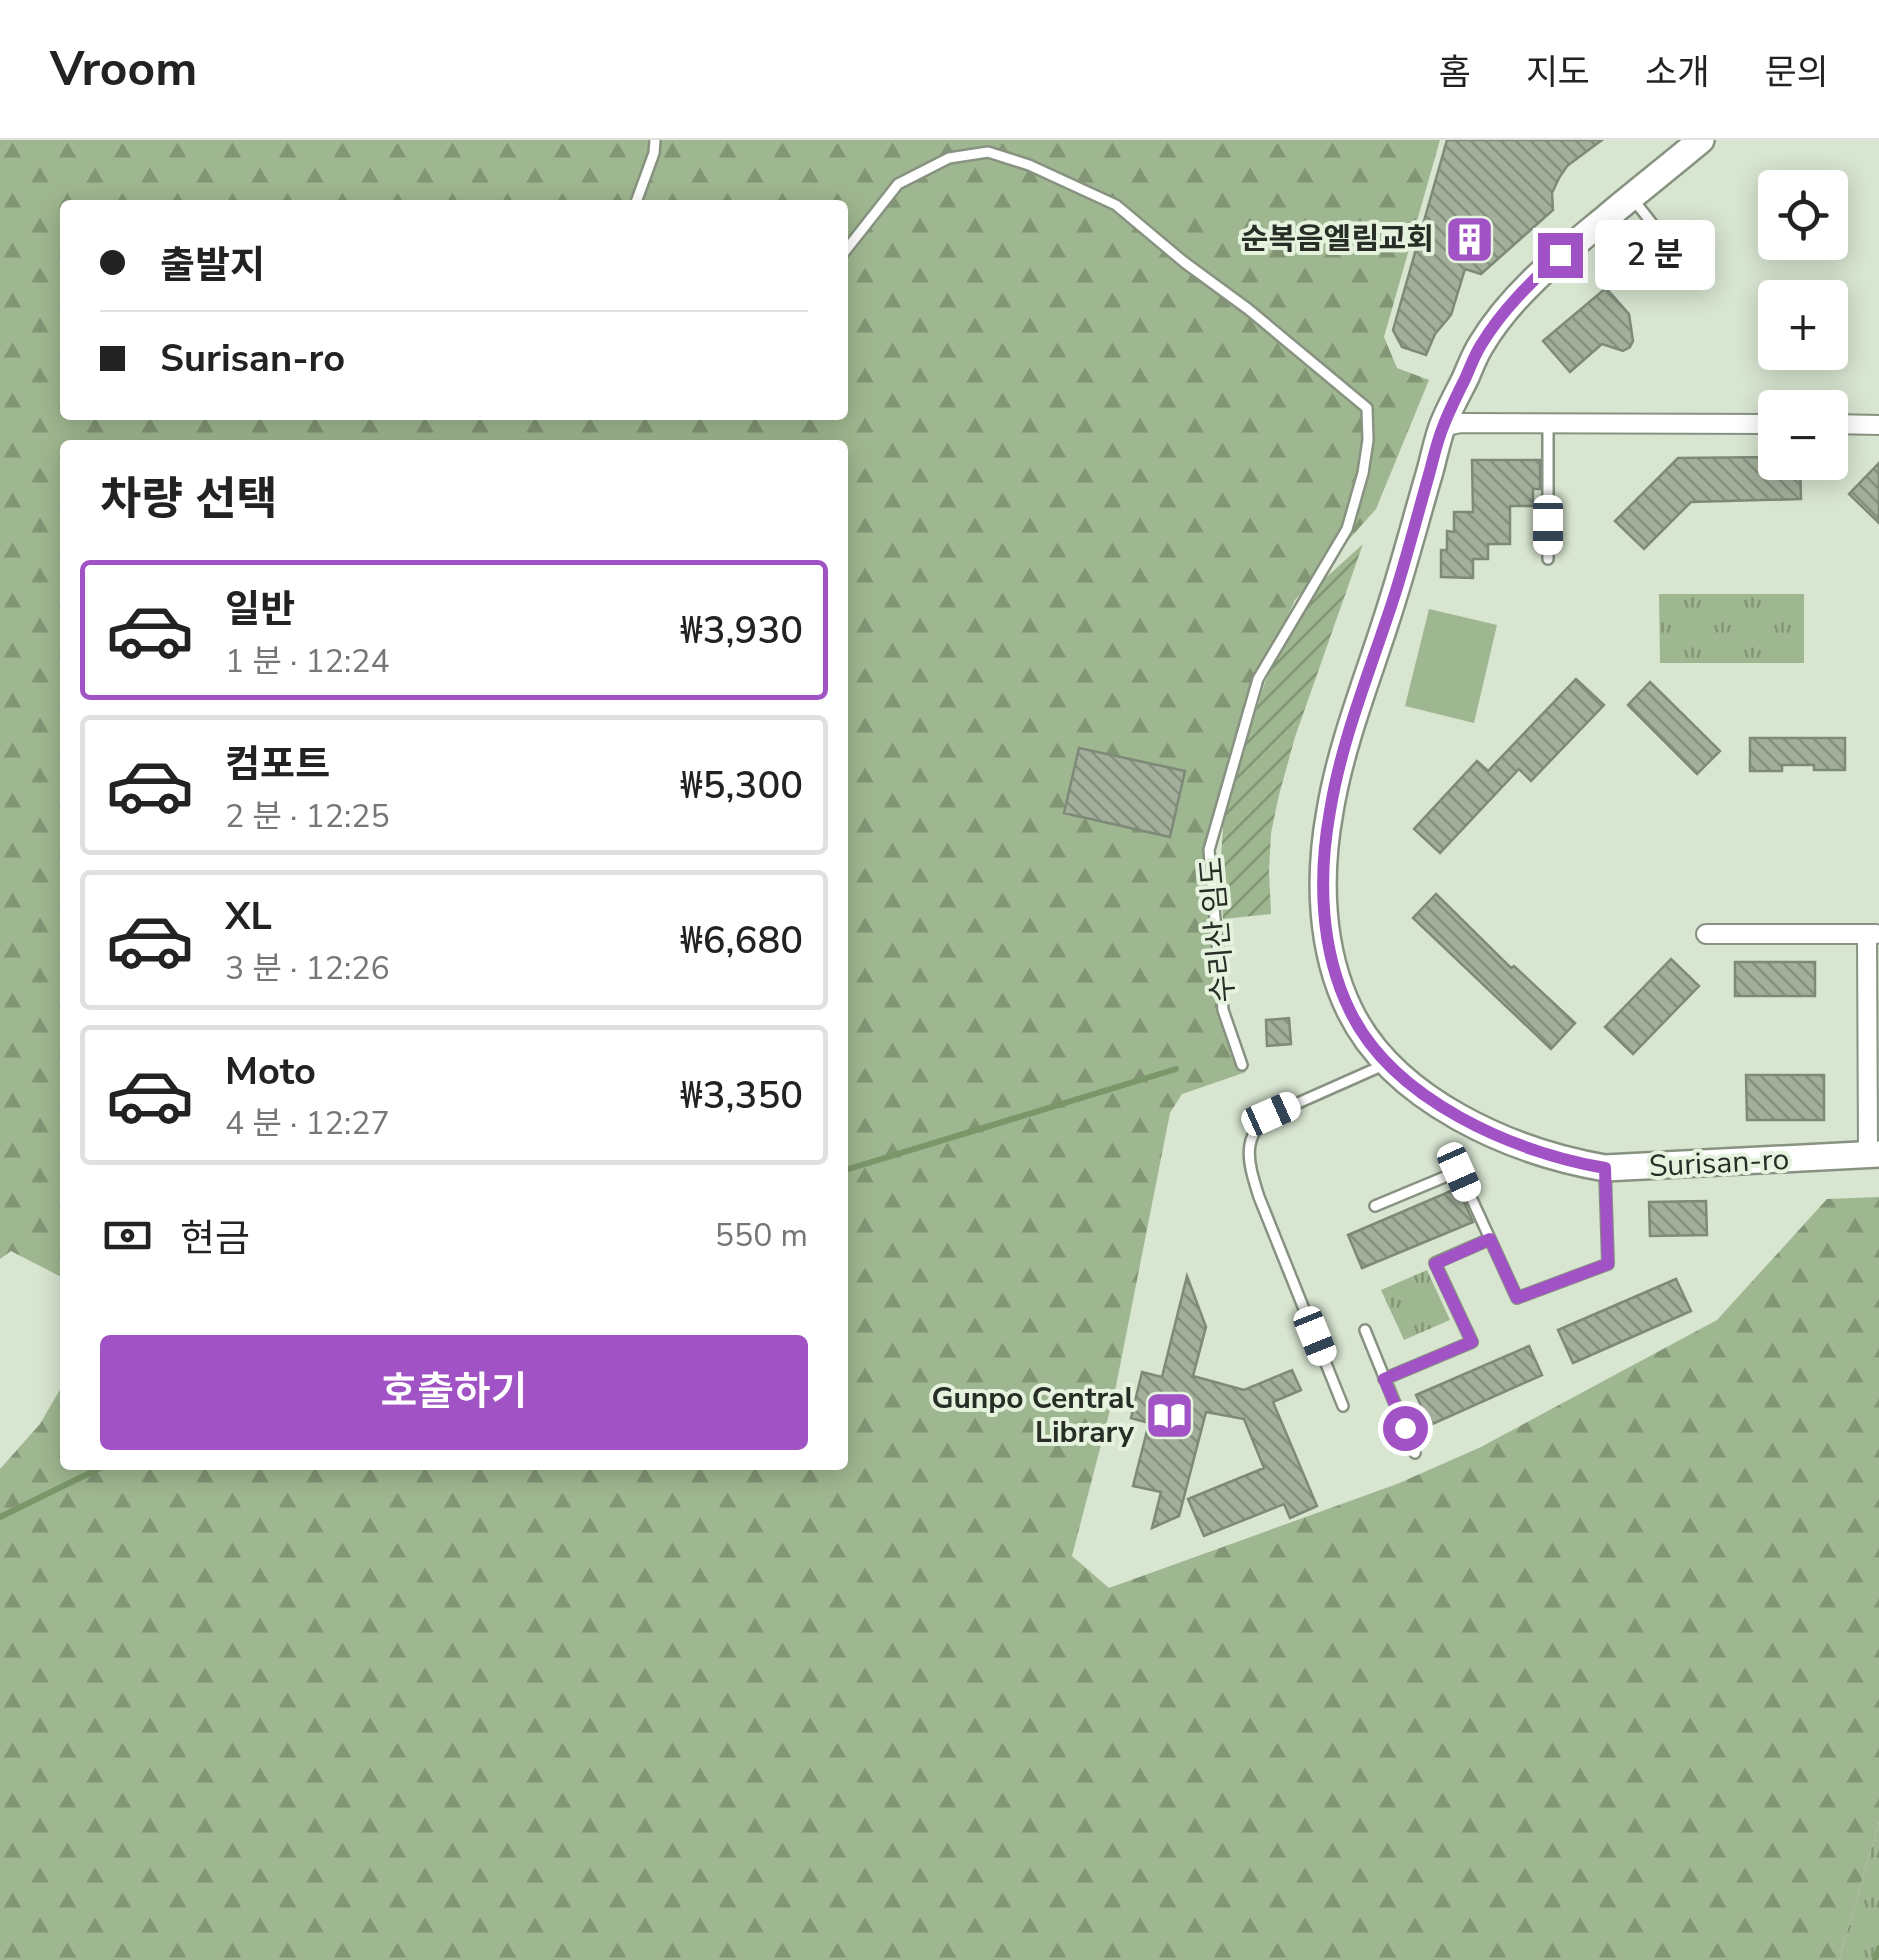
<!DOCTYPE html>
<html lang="ko">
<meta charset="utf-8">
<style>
body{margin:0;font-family:"Nunito Sans","Noto Sans KR",sans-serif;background:#f6f6f6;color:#222;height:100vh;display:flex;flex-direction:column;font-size:38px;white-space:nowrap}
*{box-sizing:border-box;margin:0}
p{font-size:32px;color:#767676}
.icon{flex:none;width:55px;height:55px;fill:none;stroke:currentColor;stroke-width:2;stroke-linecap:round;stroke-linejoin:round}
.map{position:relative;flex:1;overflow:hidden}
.details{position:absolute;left:60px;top:300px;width:788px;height:1030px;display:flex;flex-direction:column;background:#fff;border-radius:10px;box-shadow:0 5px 25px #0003}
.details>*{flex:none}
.hud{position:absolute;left:60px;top:60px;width:788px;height:220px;border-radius:10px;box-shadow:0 5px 25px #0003;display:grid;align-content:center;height:220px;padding:0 40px;background:#fff}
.controls{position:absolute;left:1758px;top:30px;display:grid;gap:20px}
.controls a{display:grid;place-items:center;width:90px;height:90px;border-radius:10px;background:#fff;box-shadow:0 5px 25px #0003;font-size:50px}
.end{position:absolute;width:45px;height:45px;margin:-22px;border:12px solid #a153c5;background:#fff;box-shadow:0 0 0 5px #fff}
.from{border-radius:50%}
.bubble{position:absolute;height:70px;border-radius:10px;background:#fff;box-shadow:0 5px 25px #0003;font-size:32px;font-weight:600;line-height:70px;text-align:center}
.car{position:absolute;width:30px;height:60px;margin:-30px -15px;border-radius:12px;box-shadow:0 0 8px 2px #0007;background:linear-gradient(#fff 24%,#345 0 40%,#fff 0 76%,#345 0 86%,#fff 0)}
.hud b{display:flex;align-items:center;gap:35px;height:95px;font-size:38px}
.hud b+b{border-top:2px solid #e0e0e0}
.hud i{width:25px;height:25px;background:#222}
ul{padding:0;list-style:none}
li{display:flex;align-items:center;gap:30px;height:140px;margin:0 20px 15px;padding:0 20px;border:5px solid #e0e0e0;border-radius:10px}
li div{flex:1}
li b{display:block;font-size:38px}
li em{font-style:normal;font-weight:600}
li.current{border-color:#a153c5}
li>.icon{width:90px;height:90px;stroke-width:1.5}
h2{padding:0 40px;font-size:45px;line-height:120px}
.pay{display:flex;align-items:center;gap:25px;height:110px;padding:0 40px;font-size:38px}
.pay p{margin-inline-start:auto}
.button{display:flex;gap:20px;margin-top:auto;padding:20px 40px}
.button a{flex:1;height:115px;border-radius:10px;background:#a153c5;color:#fff;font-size:40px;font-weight:600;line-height:115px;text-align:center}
header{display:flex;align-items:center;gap:60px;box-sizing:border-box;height:140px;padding:0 50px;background:#fff;border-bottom:2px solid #e0e0e0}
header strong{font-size:48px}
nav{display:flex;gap:55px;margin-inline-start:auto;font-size:35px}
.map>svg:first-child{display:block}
.grass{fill:#9fb790}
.forest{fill:url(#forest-firs);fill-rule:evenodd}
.park{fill:url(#park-tufts)}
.garden{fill:url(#garden-furrows)}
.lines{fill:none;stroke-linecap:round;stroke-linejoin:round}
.stream{stroke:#7b976a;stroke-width:6}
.building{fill:url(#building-back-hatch);stroke:#7e8a78;stroke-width:2.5}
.lane-casing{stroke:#879380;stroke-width:14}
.street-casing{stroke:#879380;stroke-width:22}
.secondary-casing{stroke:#879380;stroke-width:30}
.lane{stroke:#fff;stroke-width:9}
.street{stroke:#fff;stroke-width:18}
.secondary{stroke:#fff;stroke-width:25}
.route{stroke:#a153c5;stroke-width:12}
.labels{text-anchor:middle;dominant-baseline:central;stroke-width:8;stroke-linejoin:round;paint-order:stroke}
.poi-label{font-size:30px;font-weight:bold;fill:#282d26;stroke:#e5f2de;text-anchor:end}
.street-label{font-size:30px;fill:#282d26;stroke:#e5f2de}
</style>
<header>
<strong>Vroom</strong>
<nav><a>홈</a><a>지도</a><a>소개</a><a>문의</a></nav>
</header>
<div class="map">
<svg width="1879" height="1820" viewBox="0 0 1879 1820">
<defs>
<pattern id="forest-firs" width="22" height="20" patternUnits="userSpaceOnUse" patternTransform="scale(2.5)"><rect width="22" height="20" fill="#9fb790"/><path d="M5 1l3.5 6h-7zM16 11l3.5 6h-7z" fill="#829575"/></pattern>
<pattern id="park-tufts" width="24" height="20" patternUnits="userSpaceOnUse" patternTransform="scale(2.5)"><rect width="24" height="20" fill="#9fb790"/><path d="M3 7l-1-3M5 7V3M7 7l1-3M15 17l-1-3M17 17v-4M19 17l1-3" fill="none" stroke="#829575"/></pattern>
<pattern id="garden-furrows" width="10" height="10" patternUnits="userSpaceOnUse" patternTransform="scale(2.5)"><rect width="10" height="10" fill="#9fb790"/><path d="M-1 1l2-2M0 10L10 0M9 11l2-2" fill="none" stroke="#829575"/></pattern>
<pattern id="building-back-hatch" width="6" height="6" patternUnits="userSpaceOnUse" patternTransform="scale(2.5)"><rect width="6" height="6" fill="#a3af9b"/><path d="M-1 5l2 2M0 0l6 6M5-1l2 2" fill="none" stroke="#858f7e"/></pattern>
</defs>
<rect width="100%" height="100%" fill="#d8e5d1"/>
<path class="grass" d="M1429 469 1497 485 1474 583 1405 566Z"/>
<path class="forest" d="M0 0H1440L1384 197 1397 228 1429 240 1376 369 1295 460 1258 539 1209 710 1223 870 1246 932 1182 954 1170 973 1115 1251 1072 1416 1109 1448 1397 1344 1481 1307 1717 1180 1827 1059 1879 1057V1682L1839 1820H0V1329L40 1284 65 1241V1325H842V305H65V1139L11 1111 0 1119ZM65 65H842V275H65Z"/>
<path class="park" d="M1659 454H1804V523H1660Z
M1427 1130 1450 1180 1404 1200 1381 1150Z
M1879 1682V1820H1839Z"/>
<path class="garden" d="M1363 404 1295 597 1279 655 1271 693 1269 732 1271 774 1223 779 1221 717 1224 672 1265 542 1289 493 1320 443Z"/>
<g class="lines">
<path class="stream" d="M842 1031 1176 929
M0 1377 106 1325
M1875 1820 1879 1808"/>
</g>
<path class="building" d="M1447 0H1602L1567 26 1559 38 1552 53 1553 70 1481 134 1465 129 1451 175 1435 194 1426 215 1402 207 1393 190Z
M1606 148 1629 174 1633 201 1630 207 1623 211 1602 204 1570 232 1543 201Z
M1775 317V322H1800L1801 359 1691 362 1644 409 1615 381 1678 318Z
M1472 320H1540V349H1533V366H1510V404H1488V419H1473V438L1441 437V410H1447V391L1454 392V372H1473Z
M1879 323V383L1849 354Z
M1576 539 1604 565 1531 641 1519 629 1440 713 1414 689 1477 621 1488 631Z
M1650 542 1720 611 1697 634 1628 565Z
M1750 598H1845V630H1814V625H1782V631H1750Z
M1079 608 1185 631 1170 697 1064 673Z
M1436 754 1511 828 1514 826 1575 883 1551 909 1413 778Z
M1671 819 1699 846 1633 914 1605 887Z
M1735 822H1815V856H1735Z
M1289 878 1291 904 1267 906 1266 880Z
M1746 935H1824V980H1747Z
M1458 1048 1473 1082 1362 1128 1348 1095Z
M1706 1061 1707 1095 1650 1096 1649 1062Z
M1187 1136 1206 1187 1193 1236 1244 1250 1292 1230 1301 1250 1273 1262 1317 1366 1290 1378 1284 1364 1204 1396 1188 1359 1264 1328 1244 1279 1206 1272 1179 1376 1152 1388 1161 1352 1133 1346 1149 1283 1131 1278 1142 1232 1162 1237Z
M1676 1139 1691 1171 1573 1223 1558 1190Z
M1529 1206 1542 1235 1430 1285 1416 1255Z"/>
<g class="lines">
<defs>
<path id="lane" d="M1633 59 1683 123
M635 65 654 13 655 0
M842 115 898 44 949 18 988 12 1029 25 1116 65 1184 122 1248 169 1367 268 1368 300 1363 333 1347 389 1258 539 1209 710 1223 870 1242 925
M1548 283V419
M1375 1066 1459 1031 1517 1158 1608 1124 1605 1031
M1365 1190 1415 1313
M1384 1239 1472 1202 1435 1123 1490 1099
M1343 1266 1259 1057C1249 1025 1239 997 1271 975L1386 924"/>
<path id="street" d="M1830 284 1879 285
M1442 287 1461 283 1775 284
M1706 794H1876
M1867 794 1868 1014"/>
<path id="secondary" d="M1701 0C1670 26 1638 51 1607 77 1561 115 1512 153 1481 205 1474 216 1470 228 1465 239 1457 255 1448 271 1442 287 1436 304 1433 322 1428 338 1416 379 1405 421 1392 462 1371 531 1342 599 1330 671 1318 737 1320 810 1350 871 1394 961 1512 1012 1605 1028L1879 1014"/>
</defs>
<use href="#lane" class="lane-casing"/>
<use href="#street" class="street-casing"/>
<use href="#secondary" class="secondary-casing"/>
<use href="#lane" class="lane"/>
<use href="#street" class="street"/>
<use href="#secondary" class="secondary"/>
</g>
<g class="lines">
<path class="route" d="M1405 1288 1384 1239 1472 1202 1435 1124 1490 1099 1517 1158 1608 1124 1605 1028C1513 1012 1393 960 1350 871 1320 810 1318 737 1330 671 1342 597 1372 526 1395 454 1407 416 1417 377 1428 338 1433 321 1436 304 1443 287 1449 271 1457 255 1465 239 1470 228 1474 216 1481 205 1502 170 1531 142 1560 115"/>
</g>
<defs>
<symbol id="building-square" viewBox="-11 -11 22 22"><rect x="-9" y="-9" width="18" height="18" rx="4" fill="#a153c5" stroke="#e5f2de"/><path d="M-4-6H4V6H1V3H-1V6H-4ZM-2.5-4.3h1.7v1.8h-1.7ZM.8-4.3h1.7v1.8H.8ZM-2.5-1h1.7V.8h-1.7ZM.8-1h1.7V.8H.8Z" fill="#fff"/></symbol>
<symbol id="library-square" viewBox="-11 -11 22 22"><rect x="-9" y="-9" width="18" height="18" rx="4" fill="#a153c5" stroke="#e5f2de"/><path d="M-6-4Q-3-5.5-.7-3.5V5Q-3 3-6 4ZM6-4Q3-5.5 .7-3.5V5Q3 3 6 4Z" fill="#fff"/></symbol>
</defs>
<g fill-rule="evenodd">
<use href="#building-square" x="1442" y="72" width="55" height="55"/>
<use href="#library-square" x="1142" y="1248" width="55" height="55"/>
</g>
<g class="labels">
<g class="poi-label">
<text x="1434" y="99">순복음엘림교회</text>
<text x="1134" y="1258">Gunpo Central<tspan x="1134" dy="34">Library</tspan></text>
</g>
<g class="street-label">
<text transform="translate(1218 790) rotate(-95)">수리산 임도</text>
<text transform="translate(1719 1023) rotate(-3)">Surisan-ro</text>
</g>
</g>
</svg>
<div class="controls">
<a><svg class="icon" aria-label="locate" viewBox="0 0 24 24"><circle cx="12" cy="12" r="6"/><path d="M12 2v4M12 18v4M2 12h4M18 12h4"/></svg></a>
<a>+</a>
<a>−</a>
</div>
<i class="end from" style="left:1405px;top:1288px"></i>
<i class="end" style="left:1560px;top:115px"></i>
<div class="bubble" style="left:1595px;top:80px;width:120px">2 분</div>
<i class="car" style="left:1548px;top:385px;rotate:180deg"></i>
<i class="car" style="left:1271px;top:974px;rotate:66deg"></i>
<i class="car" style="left:1459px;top:1032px;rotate:156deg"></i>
<i class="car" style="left:1315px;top:1196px;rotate:158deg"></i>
<div class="hud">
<b><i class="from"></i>출발지</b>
<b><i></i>Surisan-ro</b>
</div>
<section class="details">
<h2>차량 선택</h2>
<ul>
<li class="current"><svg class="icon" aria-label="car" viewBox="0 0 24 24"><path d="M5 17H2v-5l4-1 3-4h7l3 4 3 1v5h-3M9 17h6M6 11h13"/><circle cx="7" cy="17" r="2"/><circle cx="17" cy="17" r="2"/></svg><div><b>일반</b><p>1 분 · 12:24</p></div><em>₩3,930</em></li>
<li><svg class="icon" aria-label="car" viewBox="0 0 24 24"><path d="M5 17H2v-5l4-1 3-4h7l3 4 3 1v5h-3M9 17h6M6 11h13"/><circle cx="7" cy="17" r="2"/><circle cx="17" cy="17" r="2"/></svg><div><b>컴포트</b><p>2 분 · 12:25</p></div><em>₩5,300</em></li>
<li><svg class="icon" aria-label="car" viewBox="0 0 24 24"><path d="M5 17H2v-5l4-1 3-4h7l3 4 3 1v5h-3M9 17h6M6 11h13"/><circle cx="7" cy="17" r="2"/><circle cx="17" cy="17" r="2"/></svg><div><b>XL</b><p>3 분 · 12:26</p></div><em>₩6,680</em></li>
<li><svg class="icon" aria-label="car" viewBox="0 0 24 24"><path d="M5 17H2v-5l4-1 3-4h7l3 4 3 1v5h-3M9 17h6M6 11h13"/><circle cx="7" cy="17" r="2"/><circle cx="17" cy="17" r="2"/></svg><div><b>Moto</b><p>4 분 · 12:27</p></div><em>₩3,350</em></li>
</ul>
<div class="pay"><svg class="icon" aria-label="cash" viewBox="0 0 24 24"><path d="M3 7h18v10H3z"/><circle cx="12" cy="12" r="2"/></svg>현금<p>550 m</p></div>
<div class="button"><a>호출하기</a></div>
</section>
</div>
